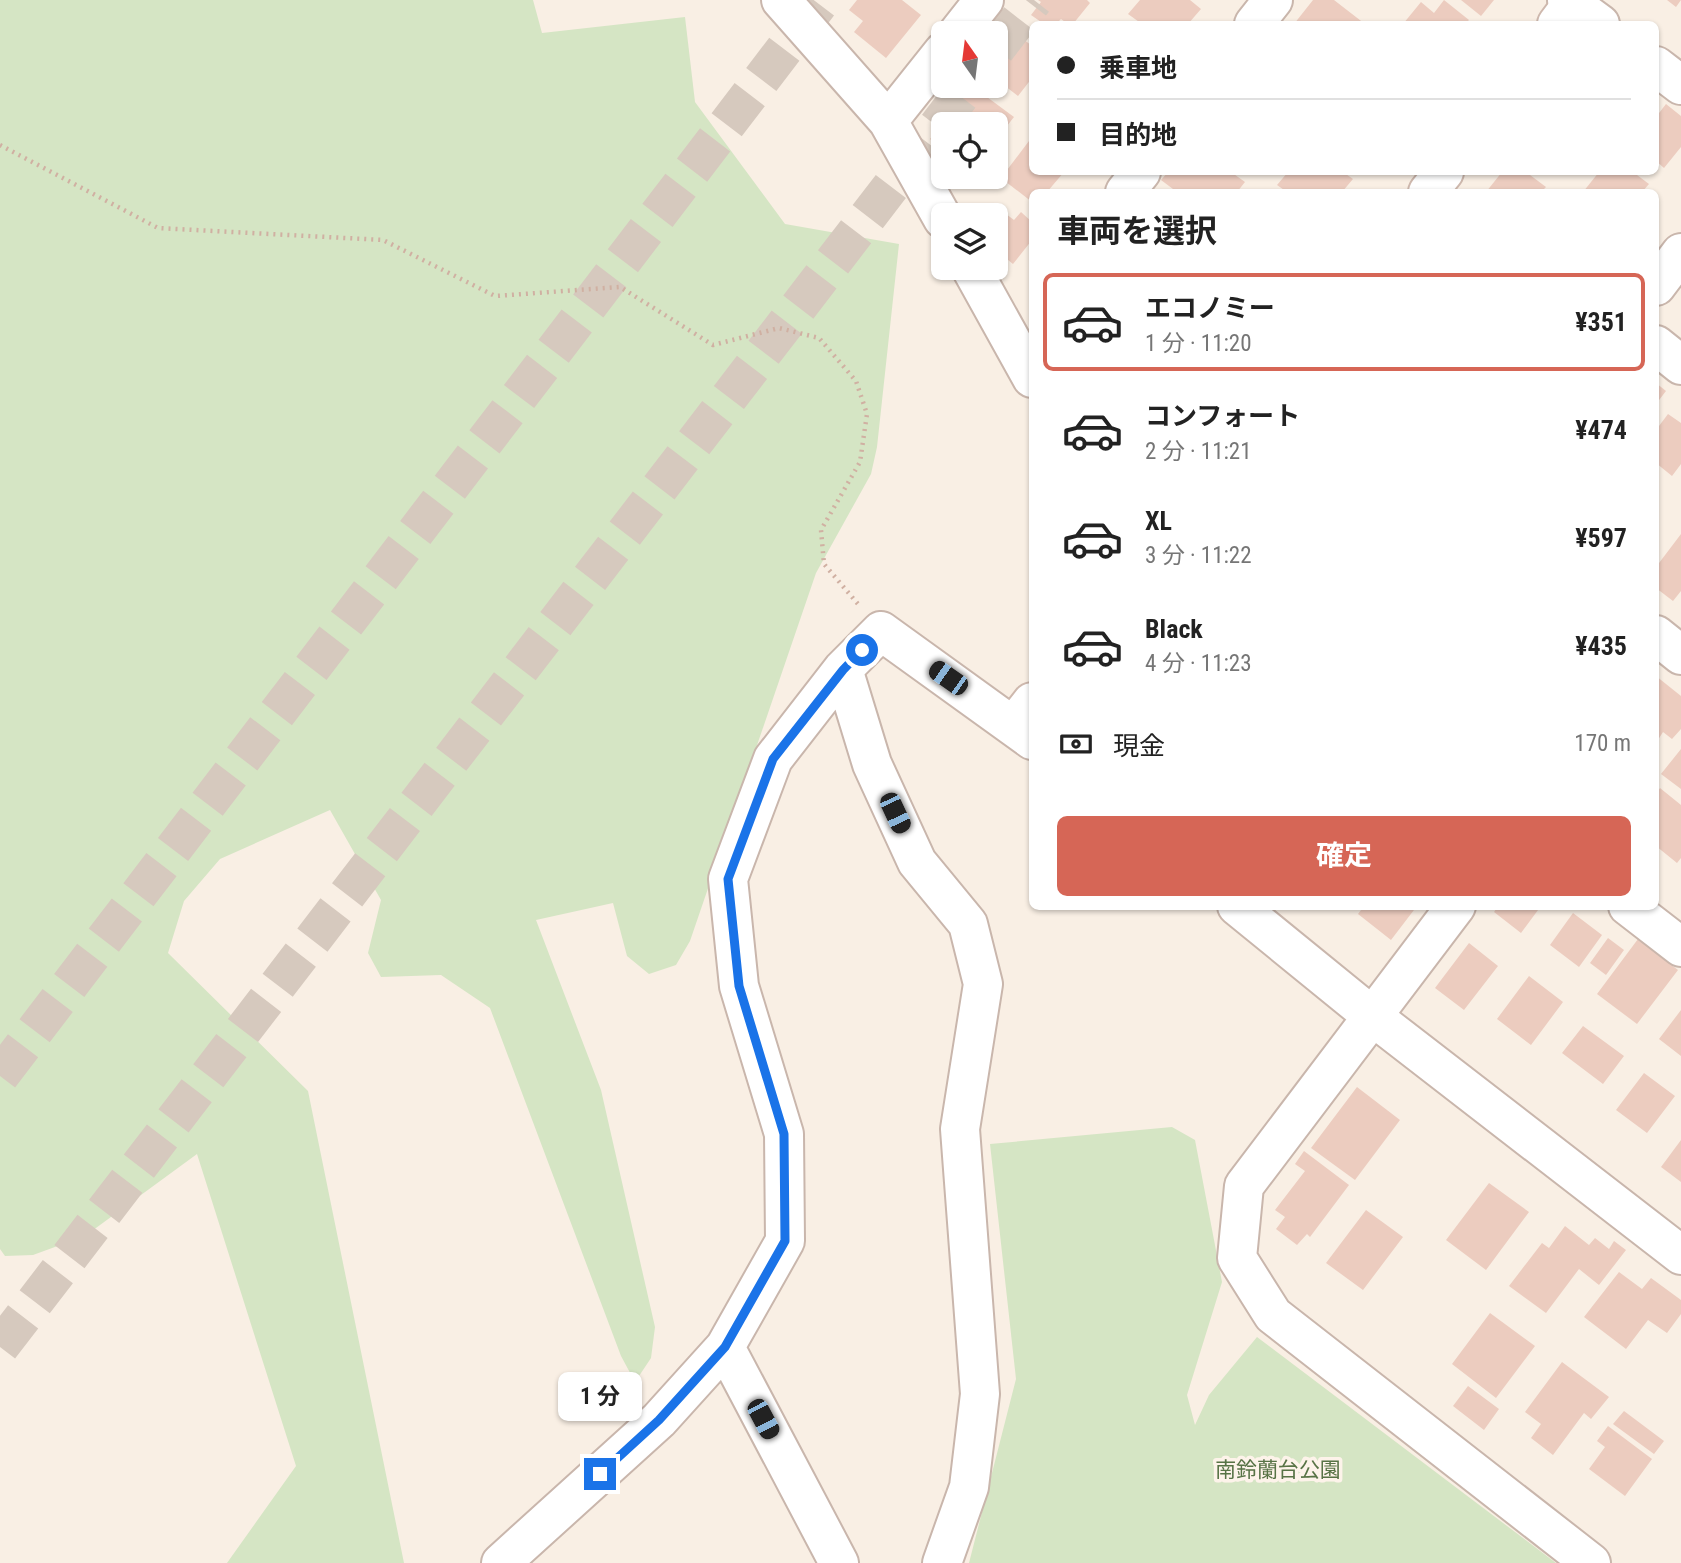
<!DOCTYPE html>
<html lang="ja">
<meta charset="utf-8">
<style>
body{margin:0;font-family:"Roboto Condensed","Noto Sans JP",sans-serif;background:#f6f6f6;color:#222;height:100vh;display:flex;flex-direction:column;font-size:26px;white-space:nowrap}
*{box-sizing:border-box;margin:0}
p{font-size:23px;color:#767676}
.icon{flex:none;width:38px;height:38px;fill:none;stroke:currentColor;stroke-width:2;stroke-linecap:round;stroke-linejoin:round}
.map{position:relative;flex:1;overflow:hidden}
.sheet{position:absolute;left:1029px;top:189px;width:630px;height:721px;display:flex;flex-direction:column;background:#fff;border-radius:10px;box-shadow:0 2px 5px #0004}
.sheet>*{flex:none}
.banner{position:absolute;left:1029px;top:21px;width:630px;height:154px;border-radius:10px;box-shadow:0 2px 5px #0004;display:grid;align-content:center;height:154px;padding:0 28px;background:#fff}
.needle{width:46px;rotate:346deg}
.tools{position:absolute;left:931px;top:21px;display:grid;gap:14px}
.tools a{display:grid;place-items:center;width:77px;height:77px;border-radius:10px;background:#fff;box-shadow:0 2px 5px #0004;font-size:35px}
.end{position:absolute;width:32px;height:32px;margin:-16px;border:9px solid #1a73e8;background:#fff;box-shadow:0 0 0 4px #fff}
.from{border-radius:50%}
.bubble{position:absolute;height:49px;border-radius:10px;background:#fff;box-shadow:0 2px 5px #0004;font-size:23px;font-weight:700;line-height:49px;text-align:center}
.car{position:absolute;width:21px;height:42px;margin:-21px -10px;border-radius:9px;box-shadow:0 0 5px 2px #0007;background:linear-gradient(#222 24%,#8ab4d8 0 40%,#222 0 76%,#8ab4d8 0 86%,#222 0)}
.banner b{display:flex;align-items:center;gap:24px;height:66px;font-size:26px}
.banner b+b{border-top:2px solid #e0e0e0}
.banner i{width:18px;height:18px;background:#222}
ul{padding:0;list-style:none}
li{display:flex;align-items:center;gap:21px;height:98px;margin:0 14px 10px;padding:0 14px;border:4px solid transparent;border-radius:10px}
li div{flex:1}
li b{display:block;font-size:26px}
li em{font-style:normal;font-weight:700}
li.current{border-color:#d66656}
li>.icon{width:63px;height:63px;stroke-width:1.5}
h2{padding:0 28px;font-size:32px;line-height:84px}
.pay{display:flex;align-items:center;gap:18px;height:77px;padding:0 28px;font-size:26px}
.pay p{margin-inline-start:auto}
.action{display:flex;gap:14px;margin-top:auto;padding:14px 28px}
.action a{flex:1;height:80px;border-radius:10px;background:#d66656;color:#fff;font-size:28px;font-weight:700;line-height:80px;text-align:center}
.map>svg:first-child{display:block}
.green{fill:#d5e5c4}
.building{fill:#ecccbf}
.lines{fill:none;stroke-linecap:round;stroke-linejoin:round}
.highway-tunnel{stroke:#d6c9be;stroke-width:38;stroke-dasharray:38 19;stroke-linecap:butt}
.street-casing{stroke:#c9b6ac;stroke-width:42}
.secondary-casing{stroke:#ceb8ad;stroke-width:42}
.path{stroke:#d0b0a2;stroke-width:4.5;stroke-dasharray:2 5;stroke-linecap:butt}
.street{stroke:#fff;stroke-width:38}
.secondary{stroke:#fff;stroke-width:38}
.route{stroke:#1a73e8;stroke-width:9}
.labels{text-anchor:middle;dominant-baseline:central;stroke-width:7;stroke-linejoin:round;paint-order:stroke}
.park-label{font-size:21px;fill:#587346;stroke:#fdf3ea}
</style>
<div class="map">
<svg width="1681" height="1563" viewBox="0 0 1681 1563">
<rect width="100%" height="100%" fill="#f9efe4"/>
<path class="green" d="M0 0H533L542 33 685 17 695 102 785 224 899 244 877 447 871 474 816 573 690 941 676 965 649 974 627 956 613 903 536 920 601 1090 655 1327 651 1358 635 1382 621 1356 490 1008 441 975 381 977 368 953 381 900 330 810 220 859 184 901 168 953 308 1091 404 1563H227L296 1466 197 1154 85 1236 33 1255 5 1256 0 1249Z
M1172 1127 1195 1140 1222 1282 1187 1395 1195 1425 1209 1395 1257 1337 1556 1563H969L1016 1379 990 1144Z"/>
<path class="building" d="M857 0H902L921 15 886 58 854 32 863 21 849 10Z
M1038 0H1087L1090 3 1073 24H1068L1061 19 1056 24H1044L1031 15 1041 2Z
M1140 0H1190L1201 9 1188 24H1142L1128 14Z
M1313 0H1334L1365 24H1294Z
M1444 0 1469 20 1465 24H1403L1421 2 1434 13Z
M1461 0H1494L1481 16Z
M1667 0H1681L1676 7Z
M1002 22 1032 46V78L1018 96 996 79V33H993Z
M972 86 1014 117 996 140V124H943V150L930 139Z
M1666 104 1681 116V147L1664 168 1656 161V117Z
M1032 137V172H1064L1047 192H1032V202L1001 178Z
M1168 172H1189L1192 174 1195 172H1231L1245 182 1237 192H1177L1161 180Z
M1288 172H1343L1353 179 1342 192H1287L1277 185Z
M1502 172H1526L1546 187 1541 192H1486Z
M1599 172H1633L1649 184 1642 192H1583Z
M998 208 1014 220 1021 212 1032 222V240L1013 264 996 250V215H992Z
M1656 383 1666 391 1656 404Z
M1668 414 1681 423V464L1672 476 1656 463V430Z
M1681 534V591L1673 601 1656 588V567Z
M1656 676 1681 696V729L1672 739 1663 732 1656 743Z
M1681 749V789L1661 774Z
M1660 788 1681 805V858L1677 863 1656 846V794Z
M1364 906H1417L1391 940 1358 914Z
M1498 906H1541L1521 933 1494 912Z
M1573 913 1602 935 1579 967 1550 945Z
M1608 938 1624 950 1606 975 1590 963Z
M1638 939 1678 970 1637 1024 1597 994Z
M1469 943 1498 966 1464 1010 1435 988Z
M1529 976 1563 1002 1531 1045 1497 1019Z
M1681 1010V1056L1659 1039Z
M1583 1026 1624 1056 1603 1084 1562 1053Z
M1644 1073 1675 1096 1647 1133 1616 1110Z
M1357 1087 1400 1120 1355 1180 1311 1148Z
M1681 1140V1182L1661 1167Z
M1304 1151 1349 1185 1310 1237 1307 1234 1297 1245 1276 1229 1285 1217 1275 1210 1305 1171 1295 1164Z
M1489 1183 1529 1212 1486 1270 1446 1240Z
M1366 1210 1403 1237 1363 1290 1326 1263Z
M1565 1226 1589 1245 1595 1238 1609 1249 1614 1241 1626 1250 1599 1285 1579 1269 1546 1313 1509 1286 1542 1243 1549 1248Z
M1619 1272 1642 1289 1651 1278 1681 1300V1314L1667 1333 1648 1320 1626 1349 1584 1317Z
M1490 1313 1535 1346 1496 1398 1452 1364Z
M1562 1362 1609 1397 1591 1419 1584 1413 1553 1455 1531 1438 1541 1424 1525 1412Z
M1468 1386 1499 1409 1484 1430 1453 1406Z
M1624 1411 1664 1441 1654 1454 1613 1424Z
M1608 1426 1652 1459 1625 1496 1589 1469 1605 1447 1597 1441Z"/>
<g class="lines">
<path class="highway-tunnel" d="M996 49 1034 0
M0 1076 822 0
M0 1347 968 86"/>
<defs>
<path id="street" d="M781 0 888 121 943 219
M1567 0 1600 24
M1254 24 1273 0
M958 33 984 0
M1656 66 1681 85
M888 121 943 52
M1125 192 1141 172
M971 268 1032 378
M1656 286 1681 253
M1656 345 1681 365
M1656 635 1681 655
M843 669 872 764 917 862 968 924 983 984 960 1129 980 1394 969 1487 942 1563
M1237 906 1372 1016 1681 1255
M1456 906 1244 1186 1237 1258 1273 1315 1591 1563
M1628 906 1681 947
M725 1347 839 1563
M501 1563 659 1420 725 1347 785 1241 784 1134 739 986 728 879 773 759 843 669 881 631 1032 740"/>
<path id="secondary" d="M1557 24 1575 0
M1428 192 1444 172
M1014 725 1032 702"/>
</defs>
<use href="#street" class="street-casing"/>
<use href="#secondary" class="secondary-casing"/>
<path class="path" d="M0 145 158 228 383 240 495 296 620 287 713 345 779 328 819 338 856 381 867 414 860 462 821 530 824 564 858 604"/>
<use href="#street" class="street"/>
<use href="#secondary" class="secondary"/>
</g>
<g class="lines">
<path class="route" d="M600 1474 659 1420 725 1347 785 1241 784 1134 739 986 728 879 773 759 843 670 862 650"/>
</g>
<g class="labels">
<g class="park-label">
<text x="1278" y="1470">南鈴蘭台公園</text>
</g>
</g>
</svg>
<div class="tools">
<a><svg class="needle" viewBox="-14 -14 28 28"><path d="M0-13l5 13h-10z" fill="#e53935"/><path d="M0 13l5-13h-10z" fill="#767676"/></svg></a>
<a><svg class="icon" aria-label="locate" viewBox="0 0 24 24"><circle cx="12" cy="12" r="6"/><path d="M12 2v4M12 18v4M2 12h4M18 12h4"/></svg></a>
<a><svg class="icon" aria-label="layers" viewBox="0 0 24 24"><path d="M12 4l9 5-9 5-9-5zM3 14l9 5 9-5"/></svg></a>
</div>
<i class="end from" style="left:862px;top:650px"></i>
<i class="end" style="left:600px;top:1474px"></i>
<div class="bubble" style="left:558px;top:1372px;width:84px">1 分</div>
<i class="car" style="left:948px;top:678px;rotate:305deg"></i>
<i class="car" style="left:895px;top:813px;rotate:155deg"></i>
<i class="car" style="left:763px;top:1419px;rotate:152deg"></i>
<div class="banner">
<b><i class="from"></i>乗車地</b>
<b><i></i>目的地</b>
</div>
<section class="sheet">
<h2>車両を選択</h2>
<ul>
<li class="current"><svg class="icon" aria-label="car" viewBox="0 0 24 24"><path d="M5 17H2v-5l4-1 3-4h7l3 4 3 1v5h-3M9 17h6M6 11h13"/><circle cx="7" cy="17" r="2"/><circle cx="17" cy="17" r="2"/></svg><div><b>エコノミー</b><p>1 分 · 11:20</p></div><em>¥351</em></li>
<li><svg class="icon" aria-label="car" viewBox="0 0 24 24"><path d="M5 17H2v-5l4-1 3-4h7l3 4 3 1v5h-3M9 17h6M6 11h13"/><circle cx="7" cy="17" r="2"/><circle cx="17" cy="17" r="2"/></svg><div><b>コンフォート</b><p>2 分 · 11:21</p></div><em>¥474</em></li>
<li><svg class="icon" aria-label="car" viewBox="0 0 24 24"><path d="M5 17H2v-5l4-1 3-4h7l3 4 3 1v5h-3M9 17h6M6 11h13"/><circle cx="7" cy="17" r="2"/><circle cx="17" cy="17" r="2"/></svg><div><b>XL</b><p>3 分 · 11:22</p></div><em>¥597</em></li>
<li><svg class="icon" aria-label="car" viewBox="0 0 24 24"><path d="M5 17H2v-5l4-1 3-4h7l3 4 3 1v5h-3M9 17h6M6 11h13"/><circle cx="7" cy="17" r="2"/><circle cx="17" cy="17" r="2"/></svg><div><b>Black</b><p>4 分 · 11:23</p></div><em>¥435</em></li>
</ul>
<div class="pay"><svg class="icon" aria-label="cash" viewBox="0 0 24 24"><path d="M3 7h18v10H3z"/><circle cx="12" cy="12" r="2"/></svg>現金<p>170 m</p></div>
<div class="action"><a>確定</a></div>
</section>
</div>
